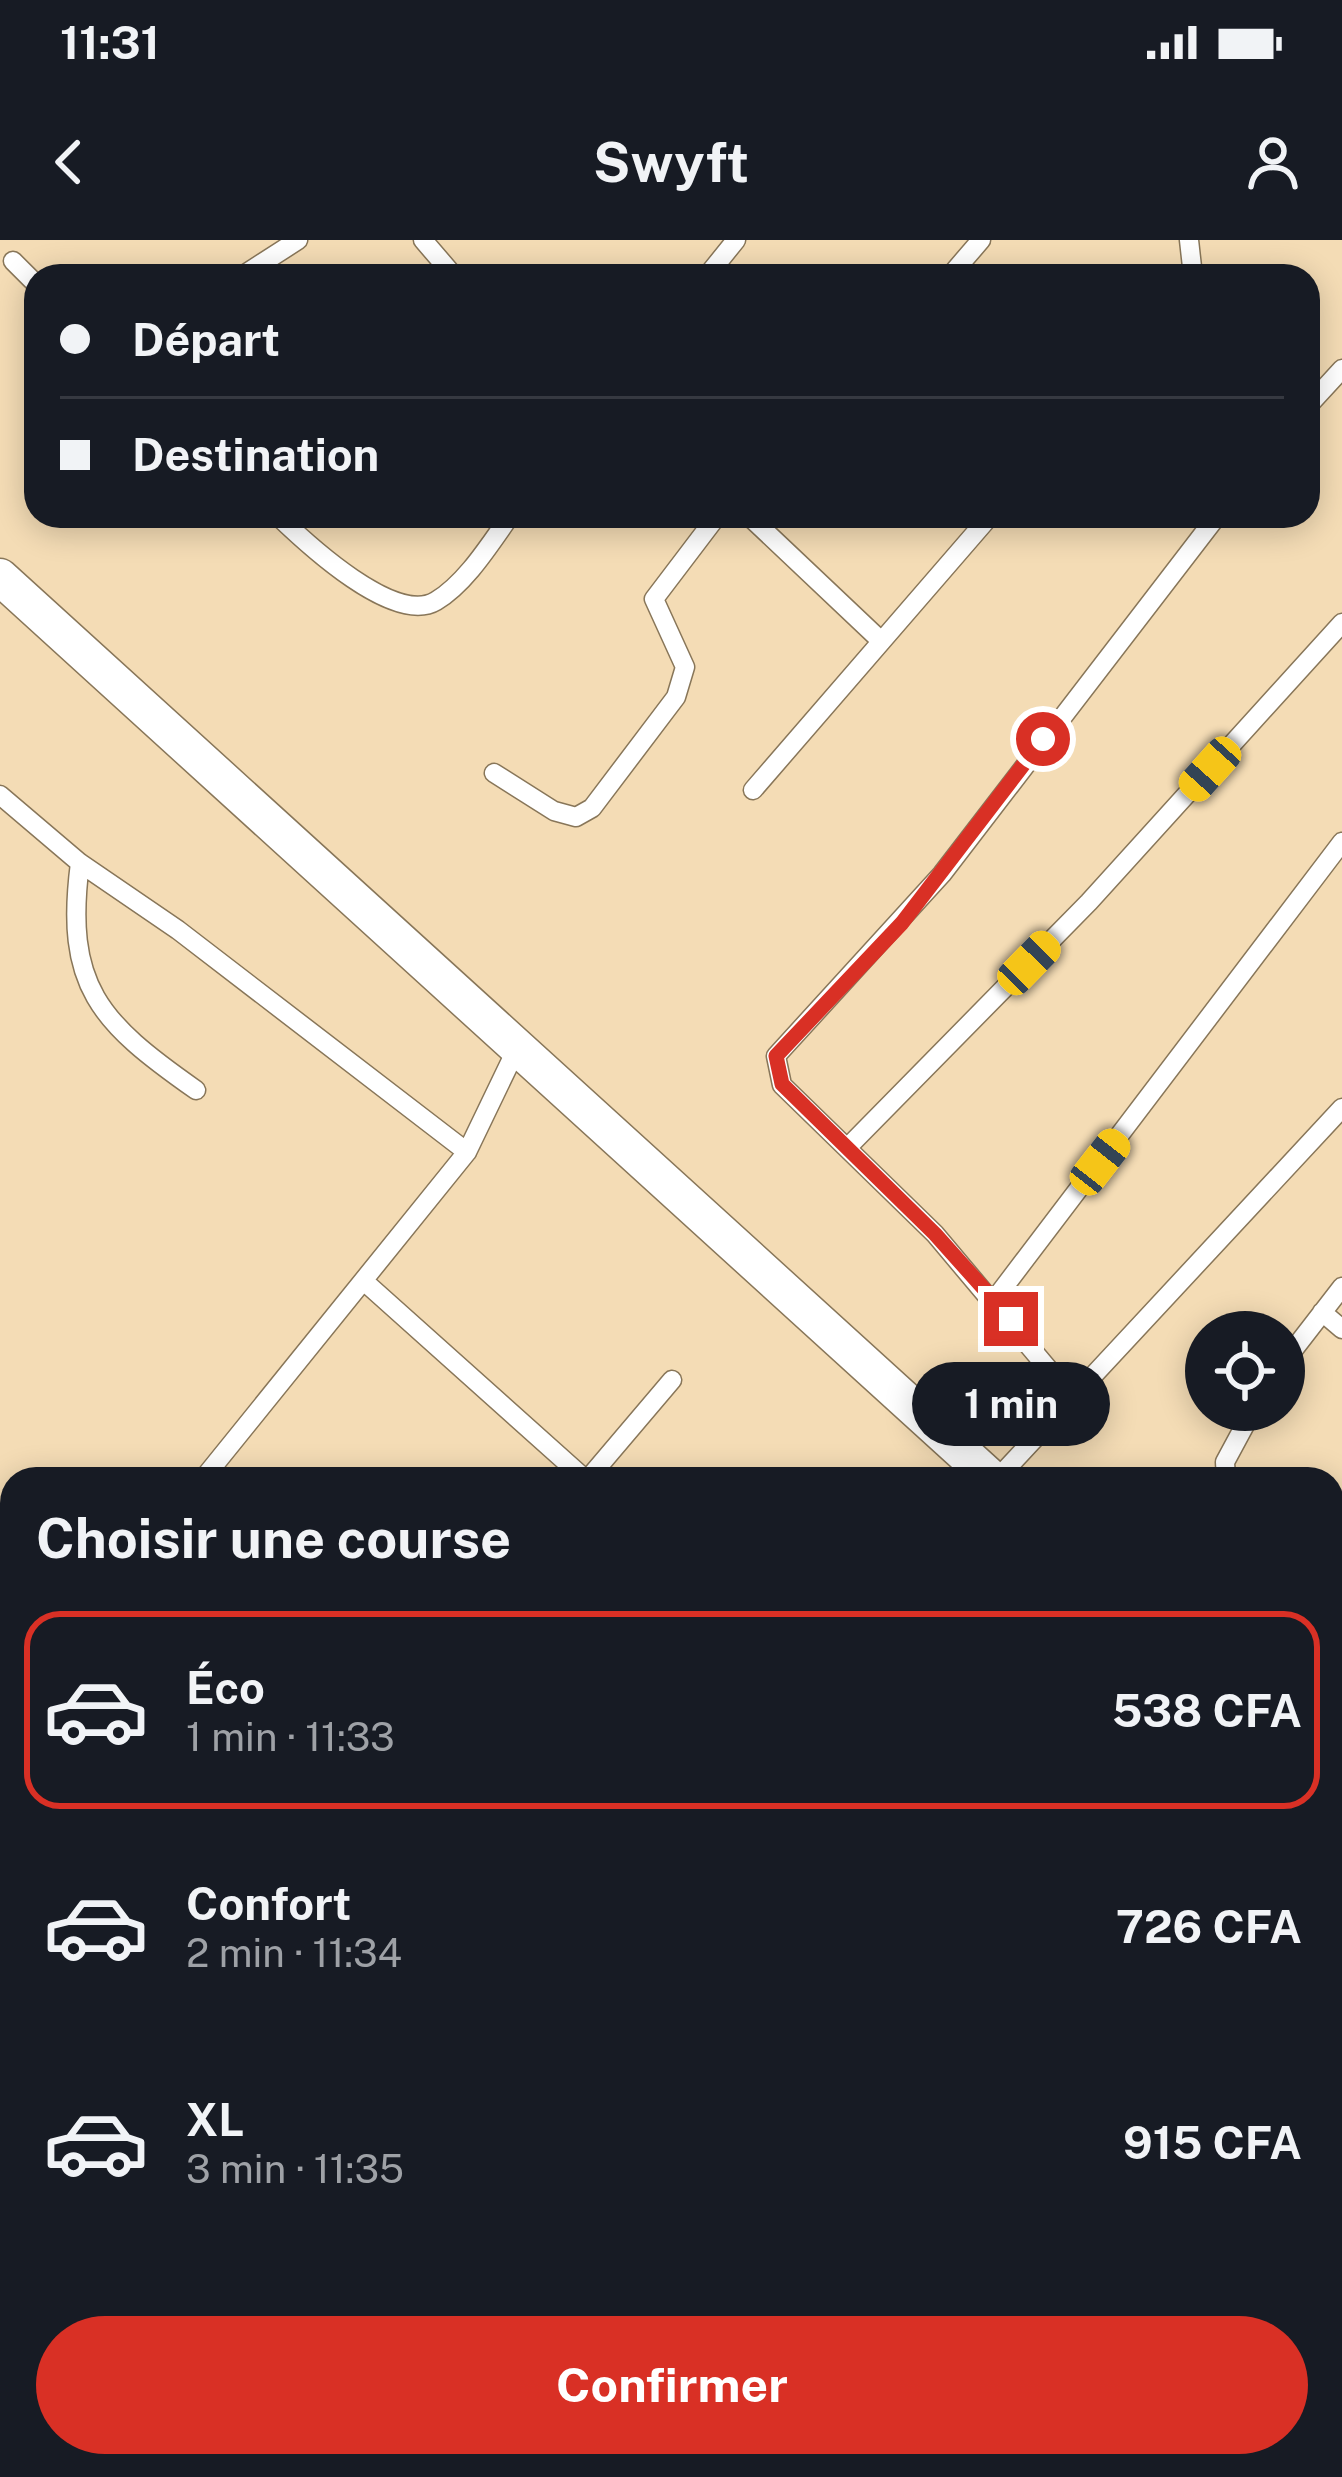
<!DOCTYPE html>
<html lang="fr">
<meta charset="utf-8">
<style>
body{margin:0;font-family:"Public Sans",sans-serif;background:#242831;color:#f1f3f6;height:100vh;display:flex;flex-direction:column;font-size:45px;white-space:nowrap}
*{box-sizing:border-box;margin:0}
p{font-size:39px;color:#9ea1a6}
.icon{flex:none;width:66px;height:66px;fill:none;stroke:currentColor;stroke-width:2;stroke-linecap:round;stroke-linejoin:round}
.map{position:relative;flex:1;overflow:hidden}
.drawer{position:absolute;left:0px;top:1227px;width:1344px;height:1011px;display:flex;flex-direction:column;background:#171b24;border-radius:36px 36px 0 0;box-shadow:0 6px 30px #0003}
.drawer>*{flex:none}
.guide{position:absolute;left:24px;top:24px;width:1296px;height:264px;border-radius:36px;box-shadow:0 6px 30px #0003;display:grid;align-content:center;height:264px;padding:0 36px;background:#171b24}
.fabs{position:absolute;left:1185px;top:1071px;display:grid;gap:24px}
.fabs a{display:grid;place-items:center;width:120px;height:120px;border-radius:50%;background:#171b24;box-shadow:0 6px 30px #0003;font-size:60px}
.end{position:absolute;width:54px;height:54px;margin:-27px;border:15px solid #d93025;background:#fff;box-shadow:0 0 0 6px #fff}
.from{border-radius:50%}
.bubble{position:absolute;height:84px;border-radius:42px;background:#171b24;box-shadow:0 6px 30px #0003;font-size:39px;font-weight:700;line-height:84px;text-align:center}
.car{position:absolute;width:36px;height:72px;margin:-36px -18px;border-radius:15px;box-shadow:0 0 9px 3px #0007;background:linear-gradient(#f5c518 24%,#345 0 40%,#f5c518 0 76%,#345 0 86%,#f5c518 0)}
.guide b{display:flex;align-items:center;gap:42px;height:114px;font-size:45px}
.guide b+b{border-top:3px solid #363941}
.guide i{width:30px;height:30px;background:#f1f3f6}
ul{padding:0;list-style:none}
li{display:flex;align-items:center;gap:36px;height:198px;margin:0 24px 18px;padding:0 12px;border:6px solid transparent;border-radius:36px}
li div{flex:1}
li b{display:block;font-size:45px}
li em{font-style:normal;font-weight:700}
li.current{border-color:#d93025}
li>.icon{width:108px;height:108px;stroke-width:1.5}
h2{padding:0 36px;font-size:54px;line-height:144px}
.button{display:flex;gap:24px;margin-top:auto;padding:24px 36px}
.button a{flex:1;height:138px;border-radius:72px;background:#d93025;color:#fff;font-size:48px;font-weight:700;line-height:138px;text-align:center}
.status{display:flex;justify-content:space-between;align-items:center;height:84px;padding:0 60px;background:#171b24;direction:ltr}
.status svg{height:33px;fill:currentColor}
header{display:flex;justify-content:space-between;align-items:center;height:156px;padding:0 36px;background:#171b24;font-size:54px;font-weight:700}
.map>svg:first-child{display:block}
.built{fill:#f4dcb5;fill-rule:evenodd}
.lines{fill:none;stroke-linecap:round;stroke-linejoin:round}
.lane-casing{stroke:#887659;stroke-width:21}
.street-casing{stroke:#887659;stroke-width:39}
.lane{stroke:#fff;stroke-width:18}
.street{stroke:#fff;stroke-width:36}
.route{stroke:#d93025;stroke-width:15}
</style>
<div class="status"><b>11:31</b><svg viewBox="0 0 49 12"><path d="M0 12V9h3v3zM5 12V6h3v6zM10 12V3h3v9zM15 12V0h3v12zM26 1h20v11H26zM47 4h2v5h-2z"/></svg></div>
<header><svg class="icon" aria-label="back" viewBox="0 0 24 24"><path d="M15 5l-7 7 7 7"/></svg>Swyft<svg class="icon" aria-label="person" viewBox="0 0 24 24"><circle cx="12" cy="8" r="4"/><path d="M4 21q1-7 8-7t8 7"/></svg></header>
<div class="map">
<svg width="1342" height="2237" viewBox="0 0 1342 2237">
<rect width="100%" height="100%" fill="#feeac9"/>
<path class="built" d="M0 0H1342V2237H234L223 2226H1332V1239H12V2021L0 2009ZM36 36H1308V276H36ZM1206 1092H1284V1170H1206Z"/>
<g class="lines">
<defs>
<path id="lane" d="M423 0 454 36
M1189 0 1193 36
M13 21 36 44
M242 36 298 0
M707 36 736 0
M950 36 981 0
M1308 166 1342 129
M278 276C307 304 395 386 436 361 466 343 490 304 510 276
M749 276 879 399
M494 533 554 571 576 577 592 568 676 457 685 427 654 359 717 276
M753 550 990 276
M0 555 80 623 178 690 467 912
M80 623C64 746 99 782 196 850
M848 907 1089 662 1342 383
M366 1043 585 1239
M995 1059 1342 602
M1322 1072 1342 1089
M1284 1122 1342 1047
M1071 1156 935 994 782 845 776 816 942 634 1217 276
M203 1239 467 912 518 806
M588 1239 672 1140
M997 1239 1342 868
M1226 1239 1225 1222 1253 1170
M1332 1343 1342 1353
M1332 1867 1342 1877
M924 2226 935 2237
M1311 2226 1323 2237
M696 2237 706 2226"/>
<path id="street" d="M0 337 992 1239
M1332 1558 1342 1568
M0 2064 12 2075
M167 2226 178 2237
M18 2237 28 2226"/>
</defs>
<use href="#lane" class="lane-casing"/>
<use href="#street" class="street-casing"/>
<use href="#lane" class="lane"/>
<use href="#street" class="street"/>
</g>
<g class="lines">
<path class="route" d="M1011 1079 935 994 782 844 776 816 902 683 1043 499"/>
</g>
</svg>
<div class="fabs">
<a><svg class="icon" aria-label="locate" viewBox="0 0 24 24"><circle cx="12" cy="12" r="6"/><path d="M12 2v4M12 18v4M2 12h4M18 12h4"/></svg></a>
</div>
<i class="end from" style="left:1043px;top:499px"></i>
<i class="end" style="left:1011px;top:1079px"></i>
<div class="bubble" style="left:912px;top:1122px;width:198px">1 min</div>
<i class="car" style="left:1210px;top:529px;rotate:222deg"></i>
<i class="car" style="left:1029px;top:723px;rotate:44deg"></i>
<i class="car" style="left:1100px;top:922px;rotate:38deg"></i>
<div class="guide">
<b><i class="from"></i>Départ</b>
<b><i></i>Destination</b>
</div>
<section class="drawer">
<h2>Choisir une course</h2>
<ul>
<li class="current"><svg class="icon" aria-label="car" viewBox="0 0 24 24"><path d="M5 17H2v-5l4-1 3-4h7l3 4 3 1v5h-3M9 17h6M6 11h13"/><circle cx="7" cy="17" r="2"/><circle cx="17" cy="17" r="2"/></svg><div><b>Éco</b><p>1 min · 11:33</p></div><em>538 CFA</em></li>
<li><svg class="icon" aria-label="car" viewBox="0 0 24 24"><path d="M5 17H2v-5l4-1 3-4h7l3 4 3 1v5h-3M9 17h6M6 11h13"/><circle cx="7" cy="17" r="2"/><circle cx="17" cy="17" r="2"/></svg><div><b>Confort</b><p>2 min · 11:34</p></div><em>726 CFA</em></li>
<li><svg class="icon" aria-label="car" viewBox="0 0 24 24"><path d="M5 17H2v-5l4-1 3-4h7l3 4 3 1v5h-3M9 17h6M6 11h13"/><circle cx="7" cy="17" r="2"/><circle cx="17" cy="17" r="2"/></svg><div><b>XL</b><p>3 min · 11:35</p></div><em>915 CFA</em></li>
</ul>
<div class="button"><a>Confirmer</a></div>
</section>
</div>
